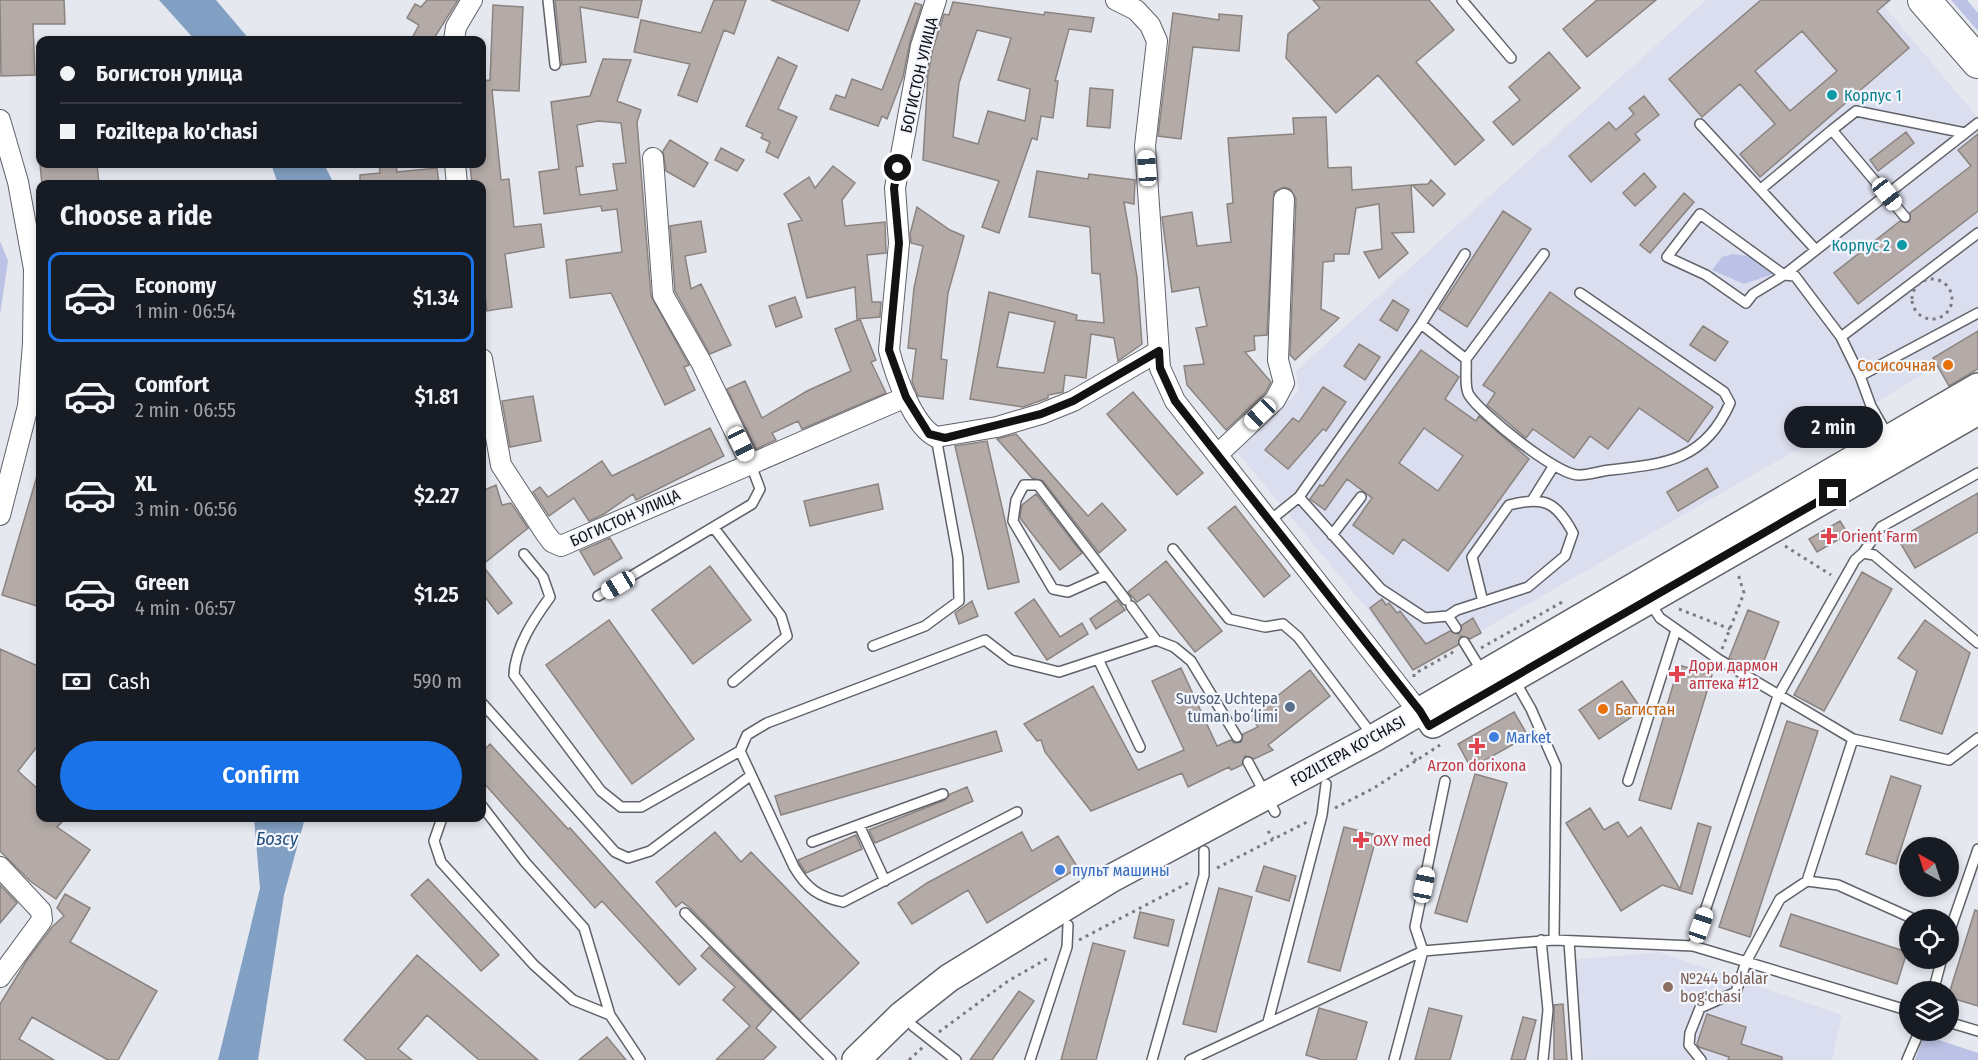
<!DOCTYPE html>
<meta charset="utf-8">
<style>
body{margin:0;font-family:"Fira Sans Condensed",sans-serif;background:#20242c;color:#f1f3f6;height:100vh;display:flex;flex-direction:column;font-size:22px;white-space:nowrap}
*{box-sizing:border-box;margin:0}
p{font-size:20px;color:#9ea1a6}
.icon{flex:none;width:33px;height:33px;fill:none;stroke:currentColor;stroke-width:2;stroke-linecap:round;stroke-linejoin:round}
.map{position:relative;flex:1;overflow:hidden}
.drawer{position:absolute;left:36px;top:180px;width:450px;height:642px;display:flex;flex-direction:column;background:#171b24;border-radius:12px;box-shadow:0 3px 9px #0003}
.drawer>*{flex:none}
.banner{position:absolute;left:36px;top:36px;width:450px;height:132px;border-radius:12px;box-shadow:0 3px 9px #0003;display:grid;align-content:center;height:132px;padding:0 24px;background:#171b24}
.needle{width:39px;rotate:321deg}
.controls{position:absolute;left:1899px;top:837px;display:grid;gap:12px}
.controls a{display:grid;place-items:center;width:60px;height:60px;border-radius:50%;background:#171b24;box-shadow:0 3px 9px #0003;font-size:30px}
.end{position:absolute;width:27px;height:27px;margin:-14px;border:8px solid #121215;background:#fff;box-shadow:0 0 0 3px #fff}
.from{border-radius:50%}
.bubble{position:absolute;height:42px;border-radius:21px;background:#171b24;box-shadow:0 3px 9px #0003;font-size:20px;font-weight:600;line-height:42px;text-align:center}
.car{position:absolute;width:18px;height:36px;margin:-18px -9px;border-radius:8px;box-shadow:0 0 4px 2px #0007;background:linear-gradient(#fff 24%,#345 0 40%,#fff 0 76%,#345 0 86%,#fff 0)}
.banner b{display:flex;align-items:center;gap:21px;height:57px;font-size:22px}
.banner b+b{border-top:2px solid #363941}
.banner i{width:15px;height:15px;background:#f1f3f6}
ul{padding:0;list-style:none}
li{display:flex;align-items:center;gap:18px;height:90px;margin:0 12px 9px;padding:0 12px;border:3px solid transparent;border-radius:12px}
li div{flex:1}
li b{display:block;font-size:22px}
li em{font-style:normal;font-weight:600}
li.selected{border-color:#1a73e8}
li>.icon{width:54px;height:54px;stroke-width:1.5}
h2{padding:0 24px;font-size:27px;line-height:72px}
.pay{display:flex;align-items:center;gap:15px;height:66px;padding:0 24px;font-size:22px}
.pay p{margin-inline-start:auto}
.primary-button{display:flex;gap:12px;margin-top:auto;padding:12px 24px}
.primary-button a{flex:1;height:69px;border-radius:36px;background:#1a73e8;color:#fff;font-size:24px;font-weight:600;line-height:69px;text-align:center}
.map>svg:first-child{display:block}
.built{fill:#dbdeee}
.green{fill:#bcc2e5}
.water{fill:#82a0c3}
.building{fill:#b4aba8;stroke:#8b837f;stroke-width:1.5;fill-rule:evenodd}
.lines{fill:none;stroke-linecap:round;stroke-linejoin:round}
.service-casing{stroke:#606269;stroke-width:12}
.minor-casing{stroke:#606269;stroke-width:22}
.secondary-casing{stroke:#606269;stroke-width:30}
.trunk-casing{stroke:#606269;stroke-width:34}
.path{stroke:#7b7c82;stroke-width:3;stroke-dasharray:3 4.5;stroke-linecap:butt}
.service{stroke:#fff;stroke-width:9}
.minor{stroke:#fff;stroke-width:20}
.secondary{stroke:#fff;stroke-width:27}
.trunk{stroke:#fff;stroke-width:32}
.route{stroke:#121215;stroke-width:8}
.culture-dot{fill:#0f9aa8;stroke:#f3f5fd;stroke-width:2}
.food-dot{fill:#e8710a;stroke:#f3f5fd;stroke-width:2}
.health-dot{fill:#e0444e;stroke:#f3f5fd;stroke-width:2}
.service-dot{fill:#5c6f8a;stroke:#f3f5fd;stroke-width:2}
.shop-dot{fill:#3f7fe0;stroke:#f3f5fd;stroke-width:2}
.education-dot{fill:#8d6e63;stroke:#f3f5fd;stroke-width:2}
.labels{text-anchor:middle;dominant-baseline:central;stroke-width:4.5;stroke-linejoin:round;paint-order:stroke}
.street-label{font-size:16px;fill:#121215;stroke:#f3f5fd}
.culture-label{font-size:16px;fill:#0d838f;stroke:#f3f5fd;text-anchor:start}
.food-label{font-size:16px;fill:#c56008;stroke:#f3f5fd;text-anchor:end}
.health-label{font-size:16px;fill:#be3a42;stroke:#f3f5fd;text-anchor:start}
.service-label{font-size:16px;fill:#4e5e75;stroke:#f3f5fd;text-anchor:end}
.shop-label{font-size:16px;fill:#366cbe;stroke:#f3f5fd;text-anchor:start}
.education-label{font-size:16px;fill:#785e54;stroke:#f3f5fd;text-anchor:start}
.water-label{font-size:18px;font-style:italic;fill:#224c7a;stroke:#f3f5fd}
</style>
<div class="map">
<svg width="1978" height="1060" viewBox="0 0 1978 1060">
<rect width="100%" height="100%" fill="#e6e8f0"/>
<path class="built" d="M1706 0H1879L1978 118V331L1933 358 1937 365 1856 416 1413 670 1368 610 1237 452 1299 391 1296 371Z
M1659 952 1842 1015 1832 1060H1585L1572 960Z"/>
<path class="green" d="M1951 0H1967L1978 13V31Z
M0 241 8 261 0 315Z
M1733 254 1747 256 1776 273 1744 284 1712 270 1722 257Z
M1924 1035 1978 1053V1060H1915Z"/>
<path class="water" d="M159 0H216L250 40H195Z
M271 164H324L334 184H278Z
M254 818H305L284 895 258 1060H218L260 888Z"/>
<path class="building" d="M0 0H64L65 24H33L35 75 1 76Z
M427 0H458L433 40H411L419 25 407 18 415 4 421 7Z
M555 0H642L638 18 580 7 586 62 562 65Z
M714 0H746L734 34 724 30 697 102 678 95 690 64 634 52 641 20 701 33Z
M771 0H860L848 31Z
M1313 0H1429L1454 30 1416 62 1484 140 1455 165 1378 75 1336 113 1286 58 1288 34 1320 8Z
M1597 0H1656L1587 57 1563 29Z
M1761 0H1890L1877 11 1909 48 1760 177 1740 154 1775 124 1740 84 1702 117 1669 79ZM1802 31 1837 71 1790 111 1755 71Z
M953 2 1044 15 1045 12 1094 18 1091 32 1069 29 1055 81H1058L1053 118 1041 116 1037 140 1032 138 999 233 982 227 999 181 923 160 928 73 933 49 944 14 949 15ZM977 30 1011 38 998 80 1030 89 1025 121 988 111 978 144 953 137 959 83Z
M915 3 922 5 910 42 903 77 887 119 882 116 878 126 830 109 836 95 845 98 852 79 882 90Z
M493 5 523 7 519 91 492 90 501 180 509 179 514 227 541 224 544 247 505 254 512 307 487 311 482 271V184H472L470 164H482V81L490 80Z
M1173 13 1219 20V14L1242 16 1239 51 1193 47 1181 139 1158 136Z
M1549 52 1580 88 1513 145 1493 122 1520 100 1509 87Z
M778 57 797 66 778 109 797 117 778 158 766 152 770 142 761 138 763 134 746 126Z
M603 59 631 60 617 101 641 110 637 122 651 296 689 365 684 367 695 390 665 405 611 293 570 298 566 260 622 252 617 209 602 211 601 206 544 214 539 172 559 169 551 102 590 96ZM598 121 621 123 626 163 613 164 617 190 580 195 576 167 583 166 577 125Z
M1090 88 1113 90 1110 128 1087 126Z
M1644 96 1659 115 1635 134 1640 140 1591 182 1569 156 1609 122 1616 130 1634 114 1629 108Z
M1326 117 1328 168 1351 167 1352 190 1411 185 1414 232 1392 233 1408 253 1379 278 1364 252 1382 249 1379 204 1356 208 1349 254H1334V261L1323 262 1321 309 1339 318 1295 360 1290 355 1296 199 1290 189 1284 187 1274 192 1267 335 1254 336 1255 350 1245 352 1271 382 1265 393 1226 430 1187 385 1184 366 1204 364 1196 328 1207 326 1199 287 1172 292 1162 217 1192 212 1197 246 1231 242 1227 204 1233 203 1228 138 1294 134 1293 118Z
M1906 132 1914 143 1878 171 1870 160Z
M1978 134V211L1858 304 1834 273 1900 221 1909 222 1910 213 1971 166 1958 150Z
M670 140 708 163 694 187 666 171 663 151Z
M721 148 744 160 737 171 715 160Z
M40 164H97L99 184H42Z
M379 164H396L397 172 437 168 439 184H360V175L380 173Z
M833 166 855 183 842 200 845 226 885 222 886 253 867 255 872 302H881L880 317 857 319 855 287 807 298 788 224 802 220 784 194 809 177 815 188Z
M1037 171 1088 179 1089 174 1135 180 1134 204 1124 202 1137 277 1142 344 1118 361 1114 338 1091 334 1086 378 1065 375 1063 392 1048 395V398L1023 407 970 399 989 292 1077 315 1076 320 1104 323 1100 274 1092 273 1090 227 1029 217ZM1009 312 1055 322 1044 373 997 367Z
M1644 173 1656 187 1635 206 1623 193Z
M1431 180 1445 194 1433 206 1412 185 1428 184Z
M1684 193 1694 202 1650 253 1640 245Z
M917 207 950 230 964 236 948 293 941 359 947 360 943 399 918 396 912 382 916 349 908 348 914 288 923 246 911 243 910 234Z
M1503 211 1531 229 1467 327 1439 309Z
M701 221 706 252 685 256 691 289 701 284 731 345 710 354 675 291 670 226Z
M1550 292 1713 407 1688 442 1639 408 1608 449 1590 436 1574 458 1533 429 1526 438 1487 405 1495 393 1483 385Z
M795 297 802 317 776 327 769 306Z
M1393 300 1409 310 1397 331 1380 320Z
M860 319 876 360 871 362 886 393 802 429 798 421 772 433 776 440 756 449 727 389 745 381 762 418 807 391 851 371 835 329Z
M1703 326 1728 342 1715 361 1690 345Z
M1978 331V369L1949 386 1933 358Z
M1359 344 1380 357 1365 380 1344 366Z
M1421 350 1459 377 1445 399 1476 421 1479 416 1529 459 1448 571 1403 539 1393 554 1353 525 1372 498 1347 479 1325 510 1310 499 1320 485 1323 486ZM1424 428 1463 456 1438 491 1399 463Z
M1323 387 1346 402 1326 431 1323 429 1288 469 1265 450 1293 418 1299 422Z
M1133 392 1203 473 1177 495 1107 414Z
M533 396 541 441 510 447 502 401Z
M710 428 724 456 636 500 633 494 604 514 589 521 574 498 549 516 533 492 540 487 548 497 602 461 612 476Z
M1016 434 1088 516 1102 503 1126 530 1099 553 1043 481 1032 478 997 439Z
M987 441 1019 582 988 589 955 446Z
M1707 468 1718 487 1678 511 1667 492Z
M37 476 40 477V607L2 595Z
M878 484 883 509 810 526 804 501Z
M496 485 502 505 511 503 528 528 482 565 512 603 498 614 482 593V491Z
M1978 493V532L1915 568 1898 539Z
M1036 494 1082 553 1060 570 1020 518 1022 505Z
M1235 506 1290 576 1264 597 1208 528Z
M1840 521 1848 534 1817 552 1809 539Z
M610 538 622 558 594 575 580 551Z
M1166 561 1222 631 1195 652 1149 594 1137 602 1128 592Z
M710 566 751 620 693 664 652 610Z
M1862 572 1892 589 1824 711 1794 695Z
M1034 599 1060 637 1082 623 1088 634 1047 660 1015 613Z
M1382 599 1386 605 1389 603 1397 613 1400 611 1426 644 1450 631 1459 634 1462 625 1473 618 1481 633 1470 639 1461 636 1458 645 1413 670 1370 608Z
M1117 600 1125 610 1096 629 1090 619Z
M972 601 978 616 959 624 955 613Z
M1748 610 1779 622 1760 671 1729 658Z
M609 620 694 739 632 784 546 665Z
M1925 620 1970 653 1942 734 1900 720 1917 671 1898 658Z
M0 649 40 667V743L18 771 40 791V818H66L57 827 90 850 56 899 30 881 0 851Z
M1679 665 1712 675 1671 809 1639 800Z
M1181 668 1217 746 1231 740 1234 743 1241 742 1243 734 1258 727 1251 717 1310 670 1330 696 1268 745 1273 750 1254 759 1245 756 1242 765 1231 770 1229 767 1188 787 1182 773 1091 811 1045 752 1041 740 1037 741 1024 724 1093 686 1138 770 1184 750 1152 681Z
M1622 681 1642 710 1599 739 1579 710Z
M1514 712 1528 736 1471 768 1458 744Z
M1787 721 1818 731 1750 937 1719 927Z
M996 731 1002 751 781 815 775 796Z
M490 744 568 829 570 828 696 969 679 985 602 901 595 908 482 781V752Z
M1475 774 1507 783 1467 922 1435 913Z
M1891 776 1921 786 1896 864 1866 854Z
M967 787 973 801 875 843 869 830 945 800 950 794Z
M1590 808 1604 830 1618 822 1628 837 1641 827 1680 889 1698 823 1711 827 1692 894 1662 885 1621 911 1566 823Z
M1344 827 1377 835 1340 971 1308 962Z
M715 832 741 862 751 852 859 963 800 1020 690 908 682 902 676 907 656 882Z
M1022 832 1032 851 1058 836 1078 868 987 923 968 890 912 924 898 903 927 883Z
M856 835 862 849 806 873 800 864 798 860Z
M1264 866 1296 876 1289 901 1256 891Z
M428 879 499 955 481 971 411 895Z
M0 885 17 903 0 923Z
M1219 888 1252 897 1216 1032 1183 1024Z
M65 894 90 908 70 942 157 991 118 1060H108L32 1017 19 1039 54 1060H0V1004L27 960 52 927 64 916 57 908Z
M1975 910 1978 911V1006L1948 997Z
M1140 912 1174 920 1168 946 1134 938Z
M1791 914 1907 952 1897 984 1780 946Z
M1093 943 1125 951 1096 1060H1061Z
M709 947 772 1010 756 1028 776 1047 763 1060H716L750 1026 723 1000 735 987 701 956Z
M417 955 538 1060H479L427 1015 398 1049 412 1060H367L344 1040Z
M1019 991 1034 1001 992 1060H970Z
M1563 1004 1567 1060H1554V1005Z
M1319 1008 1367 1022 1356 1060H1322L1306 1055Z
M1429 1008 1462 1016 1450 1060H1415Z
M1707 1014 1746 1027 1741 1044 1782 1057V1060H1728L1729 1057 1699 1047 1697 1044Z
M1523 1017 1536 1020 1525 1060H1511Z
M607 1037 626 1060H579Z"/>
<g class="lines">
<defs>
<path id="service" d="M548 0 555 65
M1462 0 1511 58
M1978 123 1784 275 1753 294 1746 303 1706 275 1667 257 1700 214 1784 275 1795 276 1841 337 1860 376 1978 313
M1700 124 1816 250
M1761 189 1832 130
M1905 217 1832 130 1856 111 1965 133
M1421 324 1466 359C1467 369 1464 387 1469 395 1481 414 1558 476 1579 475 1589 475 1600 471 1610 470 1666 464 1705 460 1730 403L1724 392 1580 293
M1841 337 1978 233
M1466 359 1544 254
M1860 376 1871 406 1888 436
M1299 497 1381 589 1425 618 1448 616 1457 610 1528 587 1565 556 1573 533C1556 501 1543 496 1509 505L1472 557 1483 602
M1533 499 1553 467
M1268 522 1299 497 1421 324 1465 254
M714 528 781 616 787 636 733 682
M1332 535 1361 497
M1173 549 1229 619 1265 627 1283 624 1298 637 1373 736
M1863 553 1881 527 1978 473
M524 554 543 577 550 597C534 619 515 647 514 675L601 791 621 807H641L740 751
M1106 575 1068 592 1053 589 1013 521 1016 500 1024 485H1038L1126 600
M598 596 752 504 760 489 751 465
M1650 603 1660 618 1718 659 1853 739 1949 760 1978 738
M1131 606 1156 640
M1448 616 1456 628
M1464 642 1483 673
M873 646 925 626 959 601 958 558 936 437
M1098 659 1140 747
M1515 681 1531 709 1556 766 1554 940 1693 946 1910 1011
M482 703 615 852 628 858 650 851 750 776
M1248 762 1275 812
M1628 781 1676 630
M482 806 525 862 584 928 610 1015 640 1060
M1017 812 843 902C819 897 807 889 794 867L740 751 747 735 767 723 985 640 1011 660 1059 672 1156 640 1174 647 1191 661 1237 737
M442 818 434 841 441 862 534 965 573 1000 610 1015
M859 825 885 881
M812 842 943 794
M1807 881 1853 739
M685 913 831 1060
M1948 936 1978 849
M1541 940 1548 1010 1543 1060
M1569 941 1577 1060
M1693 946 1778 696 1855 560 1863 553 1874 555 1978 643
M1933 992 1942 958
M1268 1022 1322 815 1326 784
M1948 1022 1978 1031
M913 1026 956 1060
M1030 1060 1067 947 1068 925
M1152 1060 1204 875V851
M1190 1060 1423 951 1554 940
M1394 1060 1423 951 1415 927 1445 781
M1701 1060 1689 1045 1690 1033 1700 1008 1736 992 1746 962 1780 899 1807 881 1838 885 1916 920
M1907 1060 1920 1030"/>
<path id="minor" d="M936 0 921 46 895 188 899 243 889 350C895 374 913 426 936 437L997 427 1041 414 1073 401 1159 351
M1116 0 1136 10 1150 25 1157 41 1145 146 1160 368 1175 401 1426 721
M454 40 456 27 472 0
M0 120 18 182 34 269 33 343 28 406 0 515
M653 158 663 295 701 362 751 465
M455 164 457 184
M482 359 501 465 546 534 552 542 561 546 906 397
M1217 455 1275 400 1284 383 1278 360 1284 199
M0 867 41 911 42 920 0 977"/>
<path id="secondary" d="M1433 724 1978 411
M856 1060 902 1015 949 978 1112 878 1374 738 1978 387"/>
<path id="trunk" d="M1924 0 1978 62"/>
</defs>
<use href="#service" class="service-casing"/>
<use href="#minor" class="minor-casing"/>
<use href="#secondary" class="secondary-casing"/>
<use href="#trunk" class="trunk-casing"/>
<path class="path" d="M1912 299a20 20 0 1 1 40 0a20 20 0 1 1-40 0Z
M1785 546 1831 575
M1679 609 1730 629
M1481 648 1564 601
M1722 649 1744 593 1738 574
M1414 677V674L1455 651
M1411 752 1416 761
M1335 808 1374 788 1440 745
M1268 831 1273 839
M1217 868 1307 822
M1079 940 1190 882
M939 1032 1008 981 1050 957
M909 1060 923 1047"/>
<use href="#service" class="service"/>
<use href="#minor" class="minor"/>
<use href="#secondary" class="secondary"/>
<use href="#trunk" class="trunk"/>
</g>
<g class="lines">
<path class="route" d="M898 168 894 188 899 243 889 350 906 397 929 434 945 438 1041 414 1073 401 1159 351 1160 368 1175 401 1420 711 1429 726 1833 493"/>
</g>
<g class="culture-dot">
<circle cx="1832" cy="95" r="6"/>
<circle cx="1902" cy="245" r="6"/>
</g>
<g class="food-dot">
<circle cx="1948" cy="365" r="6"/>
<circle cx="1603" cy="709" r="6"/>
</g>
<g class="health-dot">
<path d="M1826 527h6v6h6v6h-6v6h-6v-6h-6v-6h6z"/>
<path d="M1674 665h6v6h6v6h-6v6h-6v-6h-6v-6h6z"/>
<path d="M1474 737h6v6h6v6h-6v6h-6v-6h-6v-6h6z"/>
<path d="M1358 831h6v6h6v6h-6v6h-6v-6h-6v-6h6z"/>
</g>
<circle class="service-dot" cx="1290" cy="707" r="6"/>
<g class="shop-dot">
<circle cx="1494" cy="737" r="6"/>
<circle cx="1060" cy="870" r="6"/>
</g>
<circle class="education-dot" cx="1668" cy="987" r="6"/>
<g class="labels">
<g class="street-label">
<text transform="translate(919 75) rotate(-77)">БОГИСТОН УЛИЦА</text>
<text transform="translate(625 518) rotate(-24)">БОГИСТОН УЛИЦА</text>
<text transform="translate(1348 751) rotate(-29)">FOZILTEPA KO'CHASI</text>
</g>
<g class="culture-label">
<text x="1844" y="95">Корпус 1</text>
<text x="1890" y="245" text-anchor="end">Корпус 2</text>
</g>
<g class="food-label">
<text x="1936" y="365">Сосисочная</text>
<text x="1615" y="709" text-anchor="start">Багистан</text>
</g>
<g class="health-label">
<text x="1841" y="536">Orient Farm</text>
<text x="1689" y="665">Дори дармон<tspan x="1689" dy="18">аптека #12</tspan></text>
<text x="1477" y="765" text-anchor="middle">Arzon dorixona</text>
<text x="1373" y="840">OXY med</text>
</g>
<g class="service-label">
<text x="1278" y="698">Suvsoz Uchtepa<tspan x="1278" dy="18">tuman boʻlimi</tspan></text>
</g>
<g class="shop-label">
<text x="1506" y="737">Market</text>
<text x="1072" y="870">пульт машины</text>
</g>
<g class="education-label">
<text x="1680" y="978">№244 bolalar<tspan x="1680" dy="18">bog'chasi</tspan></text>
</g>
<g class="water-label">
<text x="277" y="839">Бозсу</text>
</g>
</g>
</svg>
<div class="controls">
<a><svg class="needle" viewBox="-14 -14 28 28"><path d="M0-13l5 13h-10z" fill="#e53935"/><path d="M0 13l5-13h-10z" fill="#9ea1a6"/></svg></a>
<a><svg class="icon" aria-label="locate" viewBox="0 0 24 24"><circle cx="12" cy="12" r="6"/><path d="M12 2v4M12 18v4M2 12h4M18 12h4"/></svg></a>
<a><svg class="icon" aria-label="layers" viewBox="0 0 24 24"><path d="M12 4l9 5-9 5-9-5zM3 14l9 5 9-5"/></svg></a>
</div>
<i class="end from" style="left:898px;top:168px"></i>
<i class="end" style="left:1833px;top:493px"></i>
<div class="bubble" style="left:1784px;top:406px;width:99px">2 min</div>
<i class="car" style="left:1147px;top:168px;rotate:356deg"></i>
<i class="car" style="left:1887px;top:194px;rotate:142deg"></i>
<i class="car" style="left:1260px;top:414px;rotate:226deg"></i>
<i class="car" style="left:741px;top:444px;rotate:154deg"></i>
<i class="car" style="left:618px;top:585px;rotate:239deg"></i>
<i class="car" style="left:1424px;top:885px;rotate:11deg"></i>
<i class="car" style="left:1701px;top:925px;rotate:19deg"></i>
<div class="banner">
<b><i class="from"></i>Богистон улица</b>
<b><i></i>Foziltepa ko'chasi</b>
</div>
<section class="drawer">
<h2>Choose a ride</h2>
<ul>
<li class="selected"><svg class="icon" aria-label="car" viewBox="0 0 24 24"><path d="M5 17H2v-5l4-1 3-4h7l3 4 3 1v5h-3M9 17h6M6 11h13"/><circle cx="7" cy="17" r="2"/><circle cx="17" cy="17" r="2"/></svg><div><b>Economy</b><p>1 min · 06:54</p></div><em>$1.34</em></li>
<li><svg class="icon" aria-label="car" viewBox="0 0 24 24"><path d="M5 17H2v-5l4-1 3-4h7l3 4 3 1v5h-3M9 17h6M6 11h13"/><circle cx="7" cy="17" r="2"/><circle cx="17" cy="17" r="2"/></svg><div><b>Comfort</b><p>2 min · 06:55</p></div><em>$1.81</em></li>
<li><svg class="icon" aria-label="car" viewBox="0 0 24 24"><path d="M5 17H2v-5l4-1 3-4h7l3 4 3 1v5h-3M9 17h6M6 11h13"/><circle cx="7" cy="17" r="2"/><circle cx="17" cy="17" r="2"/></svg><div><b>XL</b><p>3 min · 06:56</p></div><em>$2.27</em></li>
<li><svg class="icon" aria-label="car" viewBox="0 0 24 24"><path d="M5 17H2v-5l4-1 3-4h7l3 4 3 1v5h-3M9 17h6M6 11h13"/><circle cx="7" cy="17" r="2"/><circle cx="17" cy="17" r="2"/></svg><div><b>Green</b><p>4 min · 06:57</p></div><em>$1.25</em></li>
</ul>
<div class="pay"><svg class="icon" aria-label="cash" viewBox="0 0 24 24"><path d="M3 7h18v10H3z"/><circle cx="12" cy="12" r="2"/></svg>Cash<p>590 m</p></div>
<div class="primary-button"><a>Confirm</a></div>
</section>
</div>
